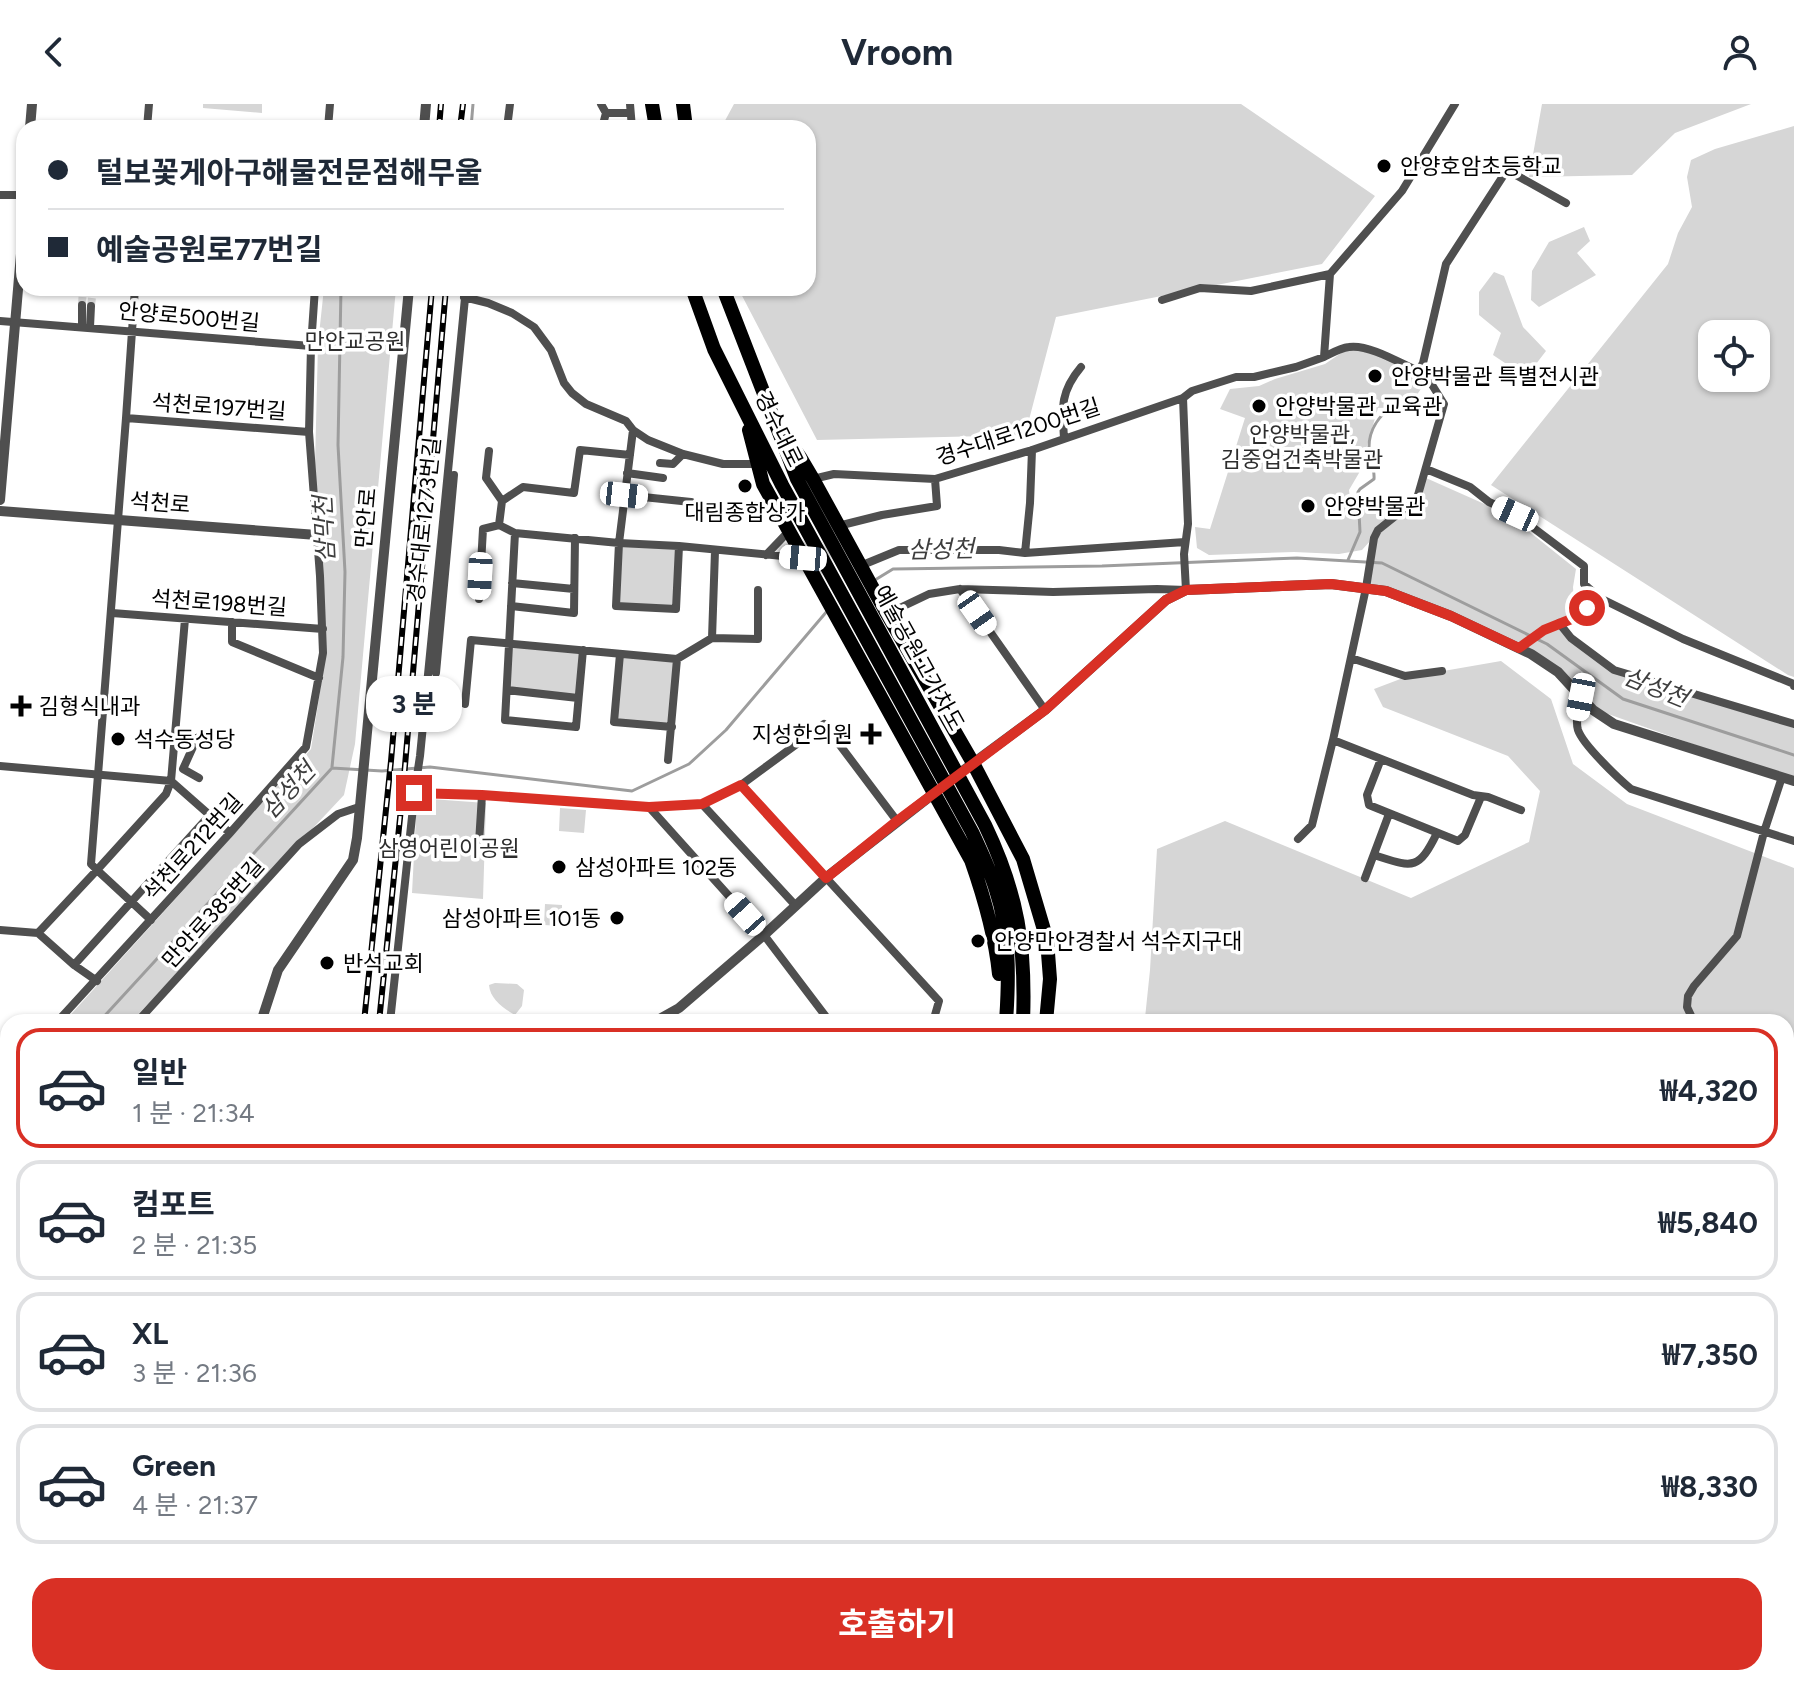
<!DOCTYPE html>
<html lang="ko">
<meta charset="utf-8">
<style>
body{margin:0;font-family:Figtree,"Noto Sans KR",sans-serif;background:#f2f2f3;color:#1f2937;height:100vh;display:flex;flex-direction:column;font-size:30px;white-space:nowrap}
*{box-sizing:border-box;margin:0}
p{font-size:26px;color:#747a83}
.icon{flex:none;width:44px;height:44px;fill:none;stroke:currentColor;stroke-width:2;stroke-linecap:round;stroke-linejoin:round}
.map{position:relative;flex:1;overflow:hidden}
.side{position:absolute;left:0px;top:910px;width:1794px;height:672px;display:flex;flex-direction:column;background:#fff;border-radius:24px 24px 0 0;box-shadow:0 2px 6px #0004}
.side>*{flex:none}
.top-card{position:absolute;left:16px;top:16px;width:800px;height:176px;border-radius:24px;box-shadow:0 2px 6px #0004;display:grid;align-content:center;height:176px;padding:0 32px;background:#fff}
.tools{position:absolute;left:1698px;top:216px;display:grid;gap:16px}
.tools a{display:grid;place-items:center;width:72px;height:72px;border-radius:16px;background:#fff;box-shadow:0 2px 6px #0004;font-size:40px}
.end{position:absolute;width:36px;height:36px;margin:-18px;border:10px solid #d93025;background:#fff;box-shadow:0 0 0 4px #fff}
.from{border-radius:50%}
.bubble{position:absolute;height:56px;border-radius:24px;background:#fff;box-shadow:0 2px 6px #0004;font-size:26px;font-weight:700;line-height:56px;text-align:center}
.car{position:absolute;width:24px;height:48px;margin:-24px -12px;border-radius:10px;box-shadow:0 0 6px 2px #0007;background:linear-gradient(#fff 24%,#345 0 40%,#fff 0 76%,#345 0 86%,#fff 0)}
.top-card b{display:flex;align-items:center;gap:28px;height:76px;font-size:30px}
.top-card b+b{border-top:2px solid #e0e1e3}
.top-card i{width:20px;height:20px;background:#1f2937}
ul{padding:14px 0 0;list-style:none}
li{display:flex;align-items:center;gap:24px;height:120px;margin:0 16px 12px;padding:0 16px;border:4px solid #e0e1e3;border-radius:24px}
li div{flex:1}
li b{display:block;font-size:30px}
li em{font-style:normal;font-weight:700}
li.active{border-color:#d93025}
li>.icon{width:72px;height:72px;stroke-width:1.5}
.cta{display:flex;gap:16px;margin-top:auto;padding:16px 32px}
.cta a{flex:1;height:92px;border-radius:24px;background:#d93025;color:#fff;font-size:32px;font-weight:700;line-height:92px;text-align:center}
header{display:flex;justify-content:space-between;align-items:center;height:104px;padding:0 32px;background:#fff;font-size:36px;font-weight:700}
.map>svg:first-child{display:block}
.green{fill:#d6d6d6;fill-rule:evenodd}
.water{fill:#9d9d9d}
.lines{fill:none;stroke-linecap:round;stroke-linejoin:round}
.stream{stroke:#9d9d9d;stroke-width:3}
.minor-tunnel{stroke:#d9d9d9;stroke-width:8;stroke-dasharray:8 4;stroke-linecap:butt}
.minor{stroke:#4f4f4f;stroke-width:8}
.tertiary{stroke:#4f4f4f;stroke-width:10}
.primary{stroke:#000;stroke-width:14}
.rail-casing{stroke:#000;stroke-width:6}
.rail{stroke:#fff;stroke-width:3;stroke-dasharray:9;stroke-linecap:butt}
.route{stroke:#d93025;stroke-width:10}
.poi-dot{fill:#000;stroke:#fff;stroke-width:3}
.labels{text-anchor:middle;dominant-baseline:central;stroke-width:7;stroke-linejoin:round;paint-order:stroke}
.poi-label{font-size:22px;fill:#000;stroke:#fff;text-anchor:start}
.street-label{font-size:22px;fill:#000;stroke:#fff}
.park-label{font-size:22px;fill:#2d2d2d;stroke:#fff}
.water-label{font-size:24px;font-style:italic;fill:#3e3e3e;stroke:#fff}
</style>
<header><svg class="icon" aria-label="back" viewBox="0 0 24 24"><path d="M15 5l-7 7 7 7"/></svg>Vroom<svg class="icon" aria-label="person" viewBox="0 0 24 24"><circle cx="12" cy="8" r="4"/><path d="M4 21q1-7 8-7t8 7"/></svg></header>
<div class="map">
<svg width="1794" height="1582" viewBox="0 0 1794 1582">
<rect width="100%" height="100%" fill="#fff"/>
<path class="green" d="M203 0H262V9L203 4Z
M734 0H1241L1375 92 1322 160 1056 213 1025 331 817 336 738 184H808V24H721Z
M1542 0H1751L1675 29 1632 71 1529 73Z
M1794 22V573L1788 571 1491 381 1668 160 1678 129 1692 103 1687 73 1691 56 1715 45ZM1712 230H1756V274H1712Z
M1584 123 1590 137 1577 149 1596 171 1539 203 1531 196 1532 167 1549 138Z
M1494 168 1504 172 1523 223 1546 247 1526 273 1493 251 1501 229 1479 211V188Z
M324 184H396L355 640 344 691 131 918H64L311 645 322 575 315 360 318 240Z
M1347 245C1375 247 1404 261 1426 278L1408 303 1378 304 1359 369 1349 386 1350 394C1365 402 1379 407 1397 407L1362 446 1339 450 1294 448 1209 451 1197 444 1195 423 1210 425 1245 314 1220 305 1230 285 1259 282 1275 275 1325 260Z
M1426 374 1507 410 1576 465 1573 483 1575 513 1560 518 1571 533 1614 566 1794 619V676L1594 605 1531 549 1367 483 1375 434 1401 408Z
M619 439 679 442 676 505 616 502Z
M509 540 583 546 578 594 507 586Z
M620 550 677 555 672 623 614 618Z
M1501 557 1551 595 1573 660 1627 700 1794 764V1582H941L943 1574H1786V918H1151L1145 914 1150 866 1157 745 1225 717 1411 794 1529 738 1540 687 1508 652 1383 603 1374 585 1403 574Z
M417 694 486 699 483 795 412 789Z
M560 704 586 706 584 729 559 727Z
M545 800 562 801V822L544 821Z
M495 879 517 880 524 886 522 902 515 911C503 904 490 895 489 881Z
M8 1035V1081L0 1074V1045Z
M427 1574H473V1582H428Z"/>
<path class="water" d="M0 1074 8 1081V1135L0 1133Z
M378 1574H427L428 1582H379Z"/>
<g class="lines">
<path class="stream" d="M471 24 473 0
M1348 456 1360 428 1358 388 1360 385 1374 375C1375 364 1369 355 1369 343 1369 324 1380 311 1394 300
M875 476 893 465 1102 462 1297 454 1382 459 1547 540 1623 595 1794 651
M332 663 343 553 345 468 338 341 341 184
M99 918 332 664 382 667 430 663 632 687 689 660 726 626 828 506
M0 1036 8 1024
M260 1582 261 1574"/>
<path class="minor-tunnel" d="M82 201 83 184
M91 202 93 184"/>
<path class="minor" d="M601 0 606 9 602 24
M630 0 632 24
M606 9H630
M186 22 223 24
M147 24 149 0
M328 24 330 0
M507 24 510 0
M0 91H24
M464 193 488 199 512 209 534 223 551 246 564 279 572 289 586 300 626 317 633 326 648 336 683 350 723 360H757
M1162 196 1200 184 1251 187 1330 170
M0 217 311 242
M82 223V201
M90 223 91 202
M1324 253C1332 249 1340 244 1349 243 1369 240 1400 259 1418 267
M126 314 309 328
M633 326 619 439 616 502 676 505 679 442
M1064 334C1062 304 1060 288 1081 263
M489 347 486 374 502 397 499 421
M660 359 673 360 683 350
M1426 365 1470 383 1489 398 1515 410 1584 462V480L1600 494 1683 535 1794 580V582
M627 369 663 374
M813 375 834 370 935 375 1032 346 1183 294 1192 287 1236 273H1254L1296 263 1324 253 1330 170 1402 87 1455 0
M624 391 691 398
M502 397 523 383 574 389 580 346 630 351
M838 422 882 411 937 402 935 375
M515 429 505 616 576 623 583 546
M1025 449 1030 399 1032 346
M766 451 789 427
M860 462 899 446H999L1025 449 1185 438
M512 479 574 485
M960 485 1045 606
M479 495 483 425 499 421 515 429 619 439 679 442 803 454
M511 502 574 509 575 434
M112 509 323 525
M887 510 929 490 960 485 1053 488 1157 485 1186 486 1184 450 1188 420 1183 294
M232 518V538L319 574
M1559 519 1571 534 1614 566 1794 620
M712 534 758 535V486
M1519 544 1544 526 1574 514 1600 494
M620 550 614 618 672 623
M1351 554 1405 572 1442 567
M436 569 454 371
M507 586 578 594
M1581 593C1579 603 1575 616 1578 626 1583 641 1619 675 1631 685L1794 737
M465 600 471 536 677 555
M197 634 183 665 199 674
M1333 636 1473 691 1488 693 1521 706
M1381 655 1367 691 1369 701 1458 737 1465 731 1481 693
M668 656 677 555 712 534 715 447
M0 662 171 677 230 729
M741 681 939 897 933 918
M414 689 482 691 649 703 702 700 741 681 824 620 897 717
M702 700 796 802
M649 703 764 831 830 918
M1298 735 1312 721 1333 636 1366 484 1374 434 1378 426 1413 398 1418 391 1444 300 1429 276 1418 267 1423 259 1446 160 1507 66 1566 99
M479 739 482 691
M1374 751C1412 763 1418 768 1437 729
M1365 774 1389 710
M151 816 97 766 166 690 171 677 185 515
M0 826 38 829 74 861 97 877
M38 829 97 766 91 760 126 314 135 184
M74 861 210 711
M57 918 230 729 306 643 323 549 320 472 309 328 311 242 315 184
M137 918 299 740 338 710 359 703
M390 918 415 685 420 652 466 184
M1694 918 1687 903 1688 892 1694 882 1737 832 1764 728 1782 673
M0 978 8 969
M0 1428 8 1328
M0 1483 8 1484
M0 1537H8
M479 1574V1582
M1783 1574 1785 1582
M110 1582 111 1574
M245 1582 246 1574"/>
<path class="tertiary" d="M30 24 32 0
M424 24 426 0
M0 396 24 115
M0 407 317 431
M953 674 1045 606 1166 496 1186 486 1331 480 1386 487 1451 512 1531 550 1558 568 1593 606 1614 620 1794 677
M261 918 278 866 353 756 357 734 409 184
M654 918 679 904 764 831 828 772 937 687
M0 1006 8 1007
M0 1205 8 1206
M0 1214 8 1218
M184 1582 185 1574"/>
<path class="primary" d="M652 0 656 24
M683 0 686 24
M692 184 714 245 782 381 972 728C981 747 990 766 996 786 1010 828 1009 875 1006 918
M723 184 797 375 985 721C1018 790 1026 842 1023 918
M749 326 763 380 971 756C984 793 995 830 999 870
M787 335 800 353 813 375 887 510 973 659 1023 755 1047 836 1050 875 1046 918
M817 1582 819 1574
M839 1582 841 1574
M863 1582 865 1574
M910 1582 914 1574"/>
<defs>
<path id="rail" d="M439 24 441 0
M460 24 463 0
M364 918 391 657 432 184
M379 918 403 685 446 184
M300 1582 301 1574
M314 1582V1574"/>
</defs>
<use href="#rail" class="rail-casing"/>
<use href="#rail" class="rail"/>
</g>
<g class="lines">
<path class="route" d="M414 689 482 691 649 703 702 700 741 681 826 774 897 717 1045 606 1166 496 1186 486 1331 480 1386 487 1451 512 1519 544 1544 526 1574 514 1587 504"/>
</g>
<g class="poi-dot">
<circle cx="1384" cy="62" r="8"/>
<circle cx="1375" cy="272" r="8"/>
<circle cx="1259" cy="302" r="8"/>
<circle cx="745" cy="382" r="8"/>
<circle cx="1308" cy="402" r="8"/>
<path d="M17 590h8v8h8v8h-8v8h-8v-8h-8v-8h8z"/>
<path d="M867 618h8v8h8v8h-8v8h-8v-8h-8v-8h8z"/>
<circle cx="118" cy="635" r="8"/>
<circle cx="559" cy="763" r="8"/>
<circle cx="617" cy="814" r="8"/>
<circle cx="978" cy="837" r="8"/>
<circle cx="327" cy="859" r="8"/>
</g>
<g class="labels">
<g class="poi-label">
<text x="1400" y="62">안양호암초등학교</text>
<text x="1391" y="272">안양박물관 특별전시관</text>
<text x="1275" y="302">안양박물관 교육관</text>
<text x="1324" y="402">안양박물관</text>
<text x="745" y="408" text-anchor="middle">대림종합상가</text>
<text x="39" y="602">김형식내과</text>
<text x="853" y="630" text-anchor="end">지성한의원</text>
<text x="134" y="635">석수동성당</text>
<text x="575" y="763">삼성아파트 102동</text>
<text x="601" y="814" text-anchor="end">삼성아파트 101동</text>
<text x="994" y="837">안양만안경찰서 석수지구대</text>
<text x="343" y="859">반석교회</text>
</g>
<g class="street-label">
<text transform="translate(189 213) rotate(5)">안양로500번길</text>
<text transform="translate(219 303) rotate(4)">석천로197번길</text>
<text transform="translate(779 325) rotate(64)">경수대로</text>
<text transform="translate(1018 328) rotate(-18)">경수대로1200번길</text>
<text transform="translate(160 399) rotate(4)">석천로</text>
<text transform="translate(366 414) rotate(-85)">만안로</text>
<text transform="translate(424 416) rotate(-84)">경수대로1273번길</text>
<text transform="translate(219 499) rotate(4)">석천로198번길</text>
<text transform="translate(919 554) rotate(61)">예술공원고가차도</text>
<text transform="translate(193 743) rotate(-48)">석천로212번길</text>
<text transform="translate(213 809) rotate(-48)">만안로385번길</text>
</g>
<g class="park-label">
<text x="355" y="237">만안교공원</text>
<text x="1302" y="330">안양박물관,<tspan x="1302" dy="25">김중업건축박물관</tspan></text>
<text x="449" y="744">삼영어린이공원</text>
</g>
<g class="water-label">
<text transform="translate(324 425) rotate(-93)">삼막천</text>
<text transform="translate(941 445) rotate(-1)">삼성천</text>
<text transform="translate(1656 583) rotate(22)">삼성천</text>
<text transform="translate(288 686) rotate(-47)">삼성천</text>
</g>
</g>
</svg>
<div class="tools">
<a><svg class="icon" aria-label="locate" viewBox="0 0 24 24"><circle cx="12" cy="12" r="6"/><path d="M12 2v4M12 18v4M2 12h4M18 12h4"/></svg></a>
</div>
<i class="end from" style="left:1587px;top:504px"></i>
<i class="end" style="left:414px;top:689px"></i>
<div class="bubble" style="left:366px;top:572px;width:96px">3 분</div>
<i class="car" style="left:624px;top:391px;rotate:96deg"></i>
<i class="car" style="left:1515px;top:410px;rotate:294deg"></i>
<i class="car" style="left:803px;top:454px;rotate:275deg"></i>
<i class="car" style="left:480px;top:472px;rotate:183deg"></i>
<i class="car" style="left:977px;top:509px;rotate:145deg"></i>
<i class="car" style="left:1581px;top:593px;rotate:191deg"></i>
<i class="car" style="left:745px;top:810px;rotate:318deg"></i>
<div class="top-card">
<b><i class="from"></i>털보꽃게아구해물전문점해무울</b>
<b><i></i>예술공원로77번길</b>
</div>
<section class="side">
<ul>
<li class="active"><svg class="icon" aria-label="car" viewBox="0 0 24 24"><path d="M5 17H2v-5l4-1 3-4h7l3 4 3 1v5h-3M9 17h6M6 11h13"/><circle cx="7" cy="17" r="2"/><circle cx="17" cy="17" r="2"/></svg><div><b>일반</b><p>1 분 · 21:34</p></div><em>₩4,320</em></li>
<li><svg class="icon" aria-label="car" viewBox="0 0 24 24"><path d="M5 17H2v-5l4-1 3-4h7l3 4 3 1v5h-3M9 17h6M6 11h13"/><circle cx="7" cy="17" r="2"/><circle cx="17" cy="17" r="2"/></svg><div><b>컴포트</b><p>2 분 · 21:35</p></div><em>₩5,840</em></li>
<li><svg class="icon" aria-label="car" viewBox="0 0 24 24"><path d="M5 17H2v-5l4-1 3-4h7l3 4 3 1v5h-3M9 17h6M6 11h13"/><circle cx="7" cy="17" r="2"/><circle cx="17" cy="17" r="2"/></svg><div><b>XL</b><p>3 분 · 21:36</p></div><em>₩7,350</em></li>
<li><svg class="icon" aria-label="car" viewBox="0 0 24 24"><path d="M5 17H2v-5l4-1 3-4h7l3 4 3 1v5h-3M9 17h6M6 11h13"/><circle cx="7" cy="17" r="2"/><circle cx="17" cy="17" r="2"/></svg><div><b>Green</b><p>4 분 · 21:37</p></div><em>₩8,330</em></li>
</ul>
<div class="cta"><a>호출하기</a></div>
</section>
</div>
